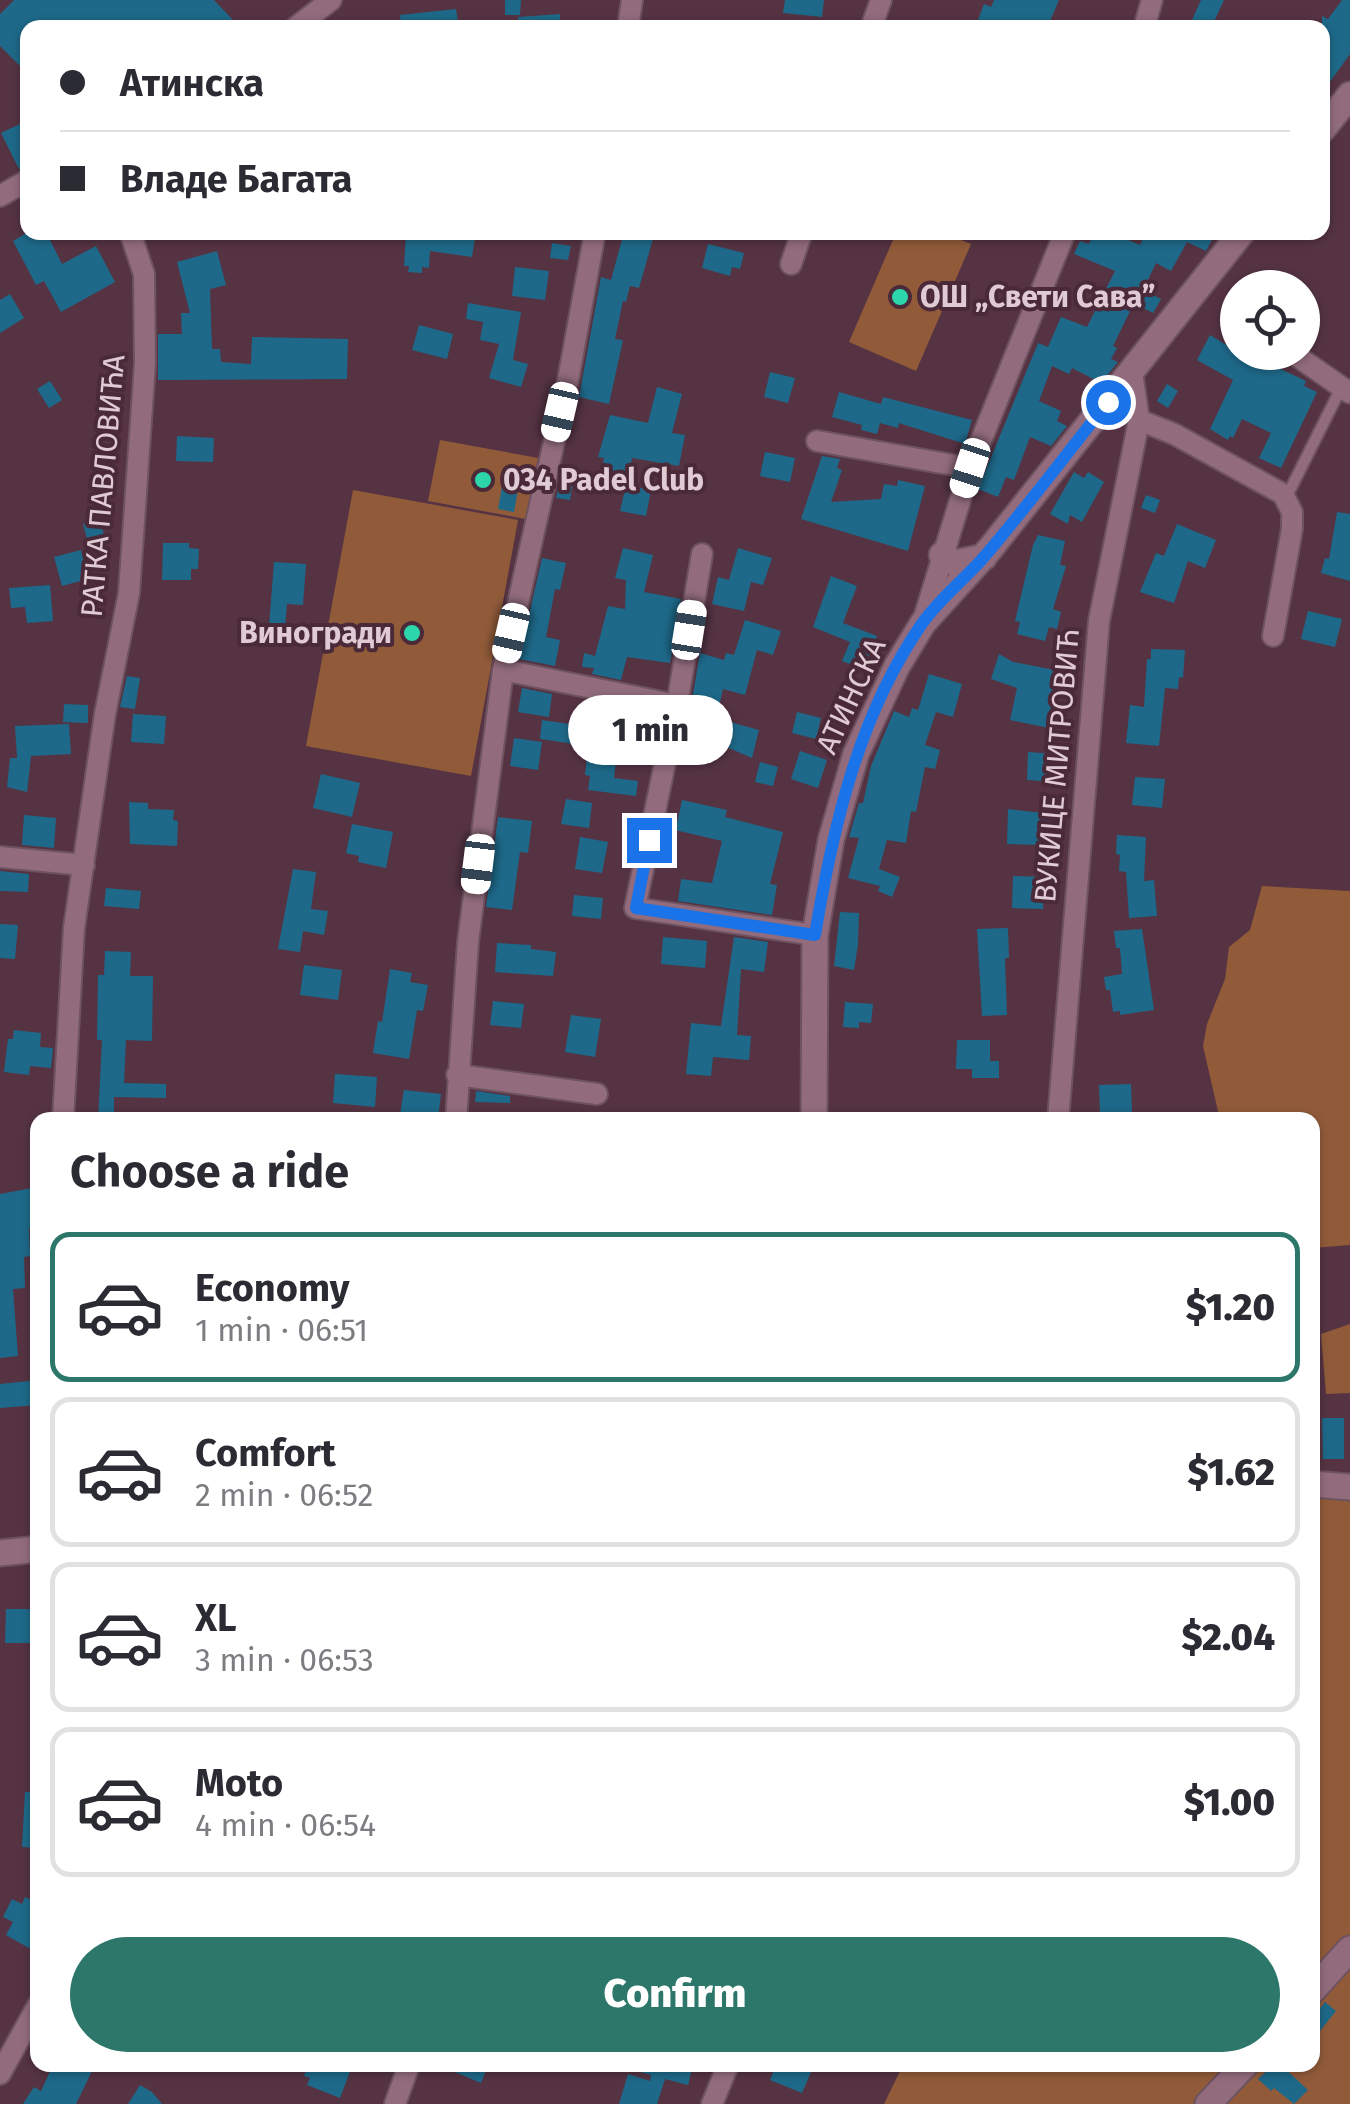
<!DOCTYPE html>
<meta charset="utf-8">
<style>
body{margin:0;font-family:"Fira Sans",sans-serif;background:#f2f2f3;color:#2b2b33;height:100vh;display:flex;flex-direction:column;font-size:38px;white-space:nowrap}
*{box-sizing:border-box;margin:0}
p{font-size:32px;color:#7c7c81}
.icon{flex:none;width:55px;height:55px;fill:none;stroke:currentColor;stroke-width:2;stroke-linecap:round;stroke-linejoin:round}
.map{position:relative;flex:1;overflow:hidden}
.side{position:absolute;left:30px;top:1112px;width:1290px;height:960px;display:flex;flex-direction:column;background:#fff;border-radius:20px;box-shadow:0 2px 8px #0004}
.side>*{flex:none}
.hud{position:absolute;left:20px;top:20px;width:1310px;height:220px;border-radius:20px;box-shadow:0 2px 8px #0004;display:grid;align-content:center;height:220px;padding:0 40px;background:#fff}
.controls{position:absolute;left:1220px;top:270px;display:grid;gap:20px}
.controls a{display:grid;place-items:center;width:100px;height:100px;border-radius:50%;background:#fff;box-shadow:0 2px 8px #0004;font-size:50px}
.end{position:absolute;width:45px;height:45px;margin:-22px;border:12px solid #1a73e8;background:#fff;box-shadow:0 0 0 5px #fff}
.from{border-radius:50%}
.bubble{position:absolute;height:70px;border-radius:35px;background:#fff;box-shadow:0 2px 8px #0004;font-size:32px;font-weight:800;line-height:70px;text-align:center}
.car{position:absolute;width:30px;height:60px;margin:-30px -15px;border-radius:12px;box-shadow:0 0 8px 2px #0007;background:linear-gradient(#fff 24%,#345 0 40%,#fff 0 76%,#345 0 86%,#fff 0)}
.hud b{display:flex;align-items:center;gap:35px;height:95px;font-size:38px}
.hud b+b{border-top:2px solid #e1e1e2}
.hud i{width:25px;height:25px;background:#2b2b33}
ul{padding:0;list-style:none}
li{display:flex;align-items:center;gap:30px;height:150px;margin:0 20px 15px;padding:0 20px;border:5px solid #e1e1e2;border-radius:20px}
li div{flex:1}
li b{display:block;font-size:38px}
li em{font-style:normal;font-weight:800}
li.current{border-color:#2c7769}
li>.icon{width:90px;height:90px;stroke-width:1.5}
h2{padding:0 40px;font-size:45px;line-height:120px}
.cta{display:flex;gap:20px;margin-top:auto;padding:20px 40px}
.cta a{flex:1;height:115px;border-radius:60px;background:#2c7769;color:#fff;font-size:40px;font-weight:800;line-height:115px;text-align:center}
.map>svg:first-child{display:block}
.green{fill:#915b3a}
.building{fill:#1e6989}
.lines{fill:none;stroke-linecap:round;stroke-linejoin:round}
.lane-casing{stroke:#6e525f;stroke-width:14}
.street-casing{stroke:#6e525f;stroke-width:24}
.secondary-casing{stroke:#6e525f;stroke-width:29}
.lane{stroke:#926c7d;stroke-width:10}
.street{stroke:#926c7d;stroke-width:20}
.secondary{stroke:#926c7d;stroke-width:25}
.route{stroke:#1a73e8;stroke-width:12}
.poi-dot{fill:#2dd5ab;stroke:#4a2938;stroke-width:4}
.labels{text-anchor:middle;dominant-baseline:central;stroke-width:8;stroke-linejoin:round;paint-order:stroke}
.poi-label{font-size:30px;font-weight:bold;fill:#e0cad3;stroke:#4a2938;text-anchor:start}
.street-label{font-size:30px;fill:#e0cad3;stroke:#4a2938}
</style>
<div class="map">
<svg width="1350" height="2104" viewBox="0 0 1350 2104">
<rect width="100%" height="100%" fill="#553343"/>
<path class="green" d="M896 233H944L971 244 916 371 849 342Z
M440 440 538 458 526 519 428 501Z
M353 490 518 520 471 776 306 746Z
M1262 886 1350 891V1245L1313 1248 1312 1120H1220L1203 1046 1207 1024 1225 979 1229 947 1250 930Z
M1350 1324V1393L1326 1394 1321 1334Z
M1313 1494 1350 1496V2104H884L903 2065H1312Z"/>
<path class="building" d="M14 0H214L233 20 226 28H28V74L0 46V14Z
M505 0H521L520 15H505Z
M785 0H824L822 17 783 13Z
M994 0H1059L1047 28H975L984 4 991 7Z
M1201 0H1224L1211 28H1202L1192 20Z
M1342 0H1350V54L1322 93V16L1328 19Z
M456 9 459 28H401L400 15Z
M560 14V28H518V17Z
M28 120V166L19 169 1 133Z
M28 232H46L62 264 96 246 115 282 61 312 44 281 36 285 13 241Z
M434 232 475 238 472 257 430 251 429 268 422 267V273L408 272 409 266H404L406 233Z
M624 232H655L639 288 630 286 626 302 623 301 615 339 623 340 609 404 579 397 601 277 611 280Z
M1094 232H1109L1140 245 1146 232H1216L1206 251 1187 242 1171 271 1156 263 1143 290 1161 299 1153 313 1134 303 1113 346 1117 348 1111 359 1118 362 1101 383 1072 368 1069 374 1052 366 1039 401 1061 411 1057 421 1067 426 1051 446 1030 437 1014 480 1006 477 998 497 978 489 1038 343 1048 347 1061 317 1087 327 1115 271 1074 254 1080 241 1089 244Z
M552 243 571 246 568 260 550 258Z
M708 244 744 253 740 269 732 267 730 276 702 268Z
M217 251 226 285 210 289 212 349H220L221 362 251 364 252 337 348 339 347 379 158 380V334H182L181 313H190L177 262Z
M515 267 549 271 545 300 512 296Z
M10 294 24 318 0 333V300Z
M468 303 521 312 513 360 528 364 521 387 489 378 499 344 480 340 483 322 466 319Z
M419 325 453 334 447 359 412 350Z
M1210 335 1238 352 1247 353 1306 381 1304 386 1317 392 1281 468 1259 458 1271 433 1242 419 1233 438 1230 436 1228 440 1210 429 1233 380 1197 360Z
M770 372 795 378 788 403 764 397Z
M50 381 62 400 49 408 37 389Z
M1167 384 1178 391 1168 408 1157 401Z
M657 387 682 394 672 433 685 435 679 466 632 458 629 475 602 469 604 458 598 457 610 415 648 423Z
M839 392 881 404 883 397 972 420 965 444 899 423 898 428 880 423 877 434 861 430 862 425 832 417Z
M177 436 214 438 213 462 176 461Z
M765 452 795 458 790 482 760 476Z
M822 456 840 459 837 468 842 470 831 502 881 499 884 484 897 486 898 480 925 486 908 551 801 519Z
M505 470 521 473 514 512 498 509Z
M562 471 574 473 570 500 556 498Z
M1074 472 1084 478 1088 472 1104 482 1082 522 1070 515 1068 524 1050 514Z
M626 485 651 490 646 516 620 511Z
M1146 495 1160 500 1155 513 1141 508Z
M1337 512 1350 514V581L1321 573 1325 558 1329 559Z
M100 520 104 535 87 539 83 524Z
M1177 524 1216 540 1205 568 1188 561 1174 603 1140 592 1156 553 1164 556Z
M1038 535 1065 541 1060 565 1066 566 1053 609 1061 612 1057 629 1049 627 1045 641 1017 634 1020 622 1015 621 1033 545Z
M163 543H189V548L199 549 198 569H191V580H162Z
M623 548 653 555 644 592 681 599 670 663 627 657 621 680 592 674 594 668 582 667 584 653 595 656 608 606 625 609 626 580 615 578Z
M738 548 772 558 763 585 751 582 744 611 712 604 718 577 729 580Z
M81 550 88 579 62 586 54 557Z
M542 558 566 563 560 590 555 589 546 637 560 640 555 666 519 659Z
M274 562 306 564 303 605 287 604 285 627 269 626Z
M831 576 857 586 843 623 877 636 864 669 842 661 850 642 813 627Z
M50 585 53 621 27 623 25 607 11 608 9 588Z
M1308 611 1342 619 1335 647 1301 639Z
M745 620 781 631 773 655 757 650 745 695 723 689 718 711 691 706 700 653 724 660 726 653 734 655Z
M1151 649 1185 650 1183 678 1179 677 1178 689 1165 688 1159 746 1126 743 1130 705 1144 707 1147 659H1151Z
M999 654 1013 662 1060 671 1049 728 1010 720 1017 688 991 679Z
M929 674 962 684 953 717 936 712 925 745 940 750 935 769 925 767 916 812 911 811 906 843 887 840 879 869 900 877 892 897 878 891 880 886 848 878 859 838 849 837 859 803H863L871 766 894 711 909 717 912 708 918 710Z
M127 676 140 678 135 709 120 707Z
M522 688 552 694 549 717 518 712Z
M594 702 620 708 614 744H618L614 778 638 781 636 796 588 790 590 776 585 775 588 746 540 739 542 720 590 727Z
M64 704 88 705V723L63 722Z
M797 712 821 718 816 739 792 733Z
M133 714 166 716 164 744 131 742Z
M730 722 759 730 752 758 724 746Z
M69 724 71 754 31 756 27 792 7 787 10 758H17L15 726Z
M685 733 701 737 694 763 680 760Z
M514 738 542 742 538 770 510 766Z
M800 751 827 760 818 788 791 779Z
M1028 752 1055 754 1054 782 1027 780Z
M760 762 778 767 773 786 755 782Z
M321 774 360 783 352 817 313 808Z
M1135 777 1165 779 1162 808 1132 805Z
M566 799 592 803 589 828 561 824Z
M682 800 727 810 725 817 783 832 770 884 777 885 772 915 678 901 681 879 712 883 722 841 675 830 674 838 664 836 667 821 677 824Z
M129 802 148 803V809L174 810 173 820 178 821 177 846 130 844Z
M1008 809 1052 814 1051 842H1045V845L1007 844Z
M24 815 56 818 54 848 22 845Z
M498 817 532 821 528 853 520 852 512 910 486 907Z
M352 824 393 832 386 868 358 862 359 856 346 853Z
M1117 835 1146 837 1144 881 1154 880 1157 916 1129 918 1126 872 1119 871 1120 855 1116 854Z
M580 837 608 842 602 873 575 869Z
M293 869 316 872 311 909 328 911 324 935 303 931 300 952 278 949Z
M0 871 29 874 28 892 0 891Z
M1013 876 1044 877 1043 909 1012 908Z
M106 888 141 891 139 909 104 906Z
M574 895 603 898 601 919 572 916Z
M840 912 859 913 858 944 854 970 834 966Z
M0 924 18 925 15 959 0 958Z
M1008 928 1009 958H1005L1007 1015 982 1016 977 929Z
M1142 929 1154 1010 1120 1015V1011L1113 1012 1110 990H1106L1104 977 1122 974 1120 948H1116L1114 931Z
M663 937 707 941 705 968 661 964Z
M734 937 768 942 764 972 741 969 737 1035 751 1036 749 1060 713 1057 711 1076 686 1074 691 1023 721 1026Z
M497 943 531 945V949L556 952 553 976 495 972Z
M105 951 131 952 130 976H153L152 1041 126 1040 124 1083 166 1084V1098L114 1097V1120H98L102 1040H97L98 975H104Z
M304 965 342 970 338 1000 300 995Z
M390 969 412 973 410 982 428 985 423 1011 417 1010 409 1059 373 1053 378 1021 382 1022Z
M493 1001 524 1004 521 1028 490 1025Z
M845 1002 873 1004 871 1023 859 1022V1028L843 1027Z
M571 1015 601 1019 595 1057 565 1052Z
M14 1030 41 1033 40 1047 53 1048 51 1068 30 1066 29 1075 4 1072 8 1039H13Z
M957 1040H990V1061H999V1078H972V1069H956Z
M335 1074 377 1077 375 1107 333 1103Z
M1131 1084 1132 1113 1100 1114 1099 1085Z
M404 1090 441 1094 438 1119 400 1114Z
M476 1091 510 1096V1103L475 1102Z
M32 1188 33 1228H29L30 1256 24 1257 25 1288 13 1289 18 1356 0 1358V1194Z
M38 1380V1405L0 1408V1384Z
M1322 1418H1344V1459H1323Z
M6 1609H31V1643H5Z
M25 1792H38V1848L22 1847Z
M25 1897 38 1903V1944L34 1951 6 1935 13 1922 3 1917 12 1899 22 1904Z
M1325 2002 1336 2011 1312 2041V2018Z
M53 2065H95L76 2104H23L34 2087 41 2091Z
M308 2065H341L351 2069 340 2098 307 2085 310 2078 304 2076Z
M438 2065H488L481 2083Z
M630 2065H693L688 2085 665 2079 657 2104H619L628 2074 650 2081 651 2075 630 2069Z
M776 2065H793L811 2072 802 2093 770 2080Z
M1273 2065H1281L1308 2090 1294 2104 1274 2088 1271 2091 1258 2079Z
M140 2085 152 2092 162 2104H128Z"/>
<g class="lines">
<defs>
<path id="lane" d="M1286 498 1341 388"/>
<path id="street" d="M295 28 331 0
M628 28 632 0
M871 28 881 0
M1144 28 1152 0
M0 196 28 180
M791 264 802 232
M1291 352 1350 393
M1139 420 1174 434 1283 494 1292 512V529L1273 636
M817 441 970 468
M702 554 677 705 635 908 815 935
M923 621 970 468 1065 232
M503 670 677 705
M0 857 84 865
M457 1075 597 1094
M63 1120 74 928 105 714 129 593 145 363 144 274 130 232
M456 1120 468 942 503 670 569 375 595 232
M1058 1120 1099 621 1139 420 1132 372
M0 2074 38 2005
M395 2104 409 2065
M712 2104 728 2065"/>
<path id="secondary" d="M1322 130 1350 95
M942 555 955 563 984 557
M814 1120 815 935 831 840 856 754 897 666 923 623 990 549 1242 232
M1312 1484 1350 1487
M0 1553 38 1549
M1312 1991 1350 1949
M1208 2104 1245 2065"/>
</defs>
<use href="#lane" class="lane-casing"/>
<use href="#street" class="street-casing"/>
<use href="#secondary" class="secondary-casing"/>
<use href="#lane" class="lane"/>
<use href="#street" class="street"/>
<use href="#secondary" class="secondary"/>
</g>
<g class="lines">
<path class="route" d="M649 840 636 908 815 935C833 827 858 717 921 625 938 600 964 580 984 557 1027 507 1067 453 1108 402"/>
</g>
<g class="poi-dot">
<circle cx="900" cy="297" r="10"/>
<circle cx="483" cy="480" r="10"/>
<circle cx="412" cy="633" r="10"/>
</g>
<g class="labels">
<g class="poi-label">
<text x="920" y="297">ОШ „Свети Сава”</text>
<text x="503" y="480">034 Padel Club</text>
<text x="392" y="633" text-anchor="end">Виногради</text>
</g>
<g class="street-label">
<text transform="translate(103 486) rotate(-85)">РАТКА ПАВЛОВИЋА</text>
<text transform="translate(851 696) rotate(-65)">АТИНСКА</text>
<text transform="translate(1057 766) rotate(-85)">ВУКИЦЕ МИТРОВИЋ</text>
</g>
</g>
</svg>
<div class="controls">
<a><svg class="icon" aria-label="locate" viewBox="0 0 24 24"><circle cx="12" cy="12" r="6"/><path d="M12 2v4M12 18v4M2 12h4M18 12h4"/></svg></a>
</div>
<i class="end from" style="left:1108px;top:402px"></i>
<i class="end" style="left:649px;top:840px"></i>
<div class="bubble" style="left:568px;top:695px;width:165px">1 min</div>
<i class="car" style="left:560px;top:412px;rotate:193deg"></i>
<i class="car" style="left:970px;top:468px;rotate:198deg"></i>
<i class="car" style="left:689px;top:630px;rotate:9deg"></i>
<i class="car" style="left:511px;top:633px;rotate:193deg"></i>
<i class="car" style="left:478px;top:864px;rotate:187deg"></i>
<div class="hud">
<b><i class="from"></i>Атинска</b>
<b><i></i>Владе Багата</b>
</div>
<section class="side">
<h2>Choose a ride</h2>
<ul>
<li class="current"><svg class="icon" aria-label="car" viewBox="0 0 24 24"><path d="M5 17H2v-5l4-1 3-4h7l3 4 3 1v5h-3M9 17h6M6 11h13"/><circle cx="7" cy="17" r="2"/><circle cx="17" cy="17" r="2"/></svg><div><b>Economy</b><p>1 min · 06:51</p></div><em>$1.20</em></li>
<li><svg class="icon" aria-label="car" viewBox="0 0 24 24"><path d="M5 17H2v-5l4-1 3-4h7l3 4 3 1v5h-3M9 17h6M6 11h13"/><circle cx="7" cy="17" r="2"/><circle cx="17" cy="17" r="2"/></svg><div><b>Comfort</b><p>2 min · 06:52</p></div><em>$1.62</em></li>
<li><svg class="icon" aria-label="car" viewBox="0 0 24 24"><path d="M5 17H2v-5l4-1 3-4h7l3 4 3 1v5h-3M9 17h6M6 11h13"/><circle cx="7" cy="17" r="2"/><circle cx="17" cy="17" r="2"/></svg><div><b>XL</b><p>3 min · 06:53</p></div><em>$2.04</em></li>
<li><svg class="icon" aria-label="car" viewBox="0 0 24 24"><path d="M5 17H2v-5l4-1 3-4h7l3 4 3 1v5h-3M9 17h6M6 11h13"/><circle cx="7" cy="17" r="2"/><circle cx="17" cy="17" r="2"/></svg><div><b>Moto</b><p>4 min · 06:54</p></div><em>$1.00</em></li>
</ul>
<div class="cta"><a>Confirm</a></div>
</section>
</div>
